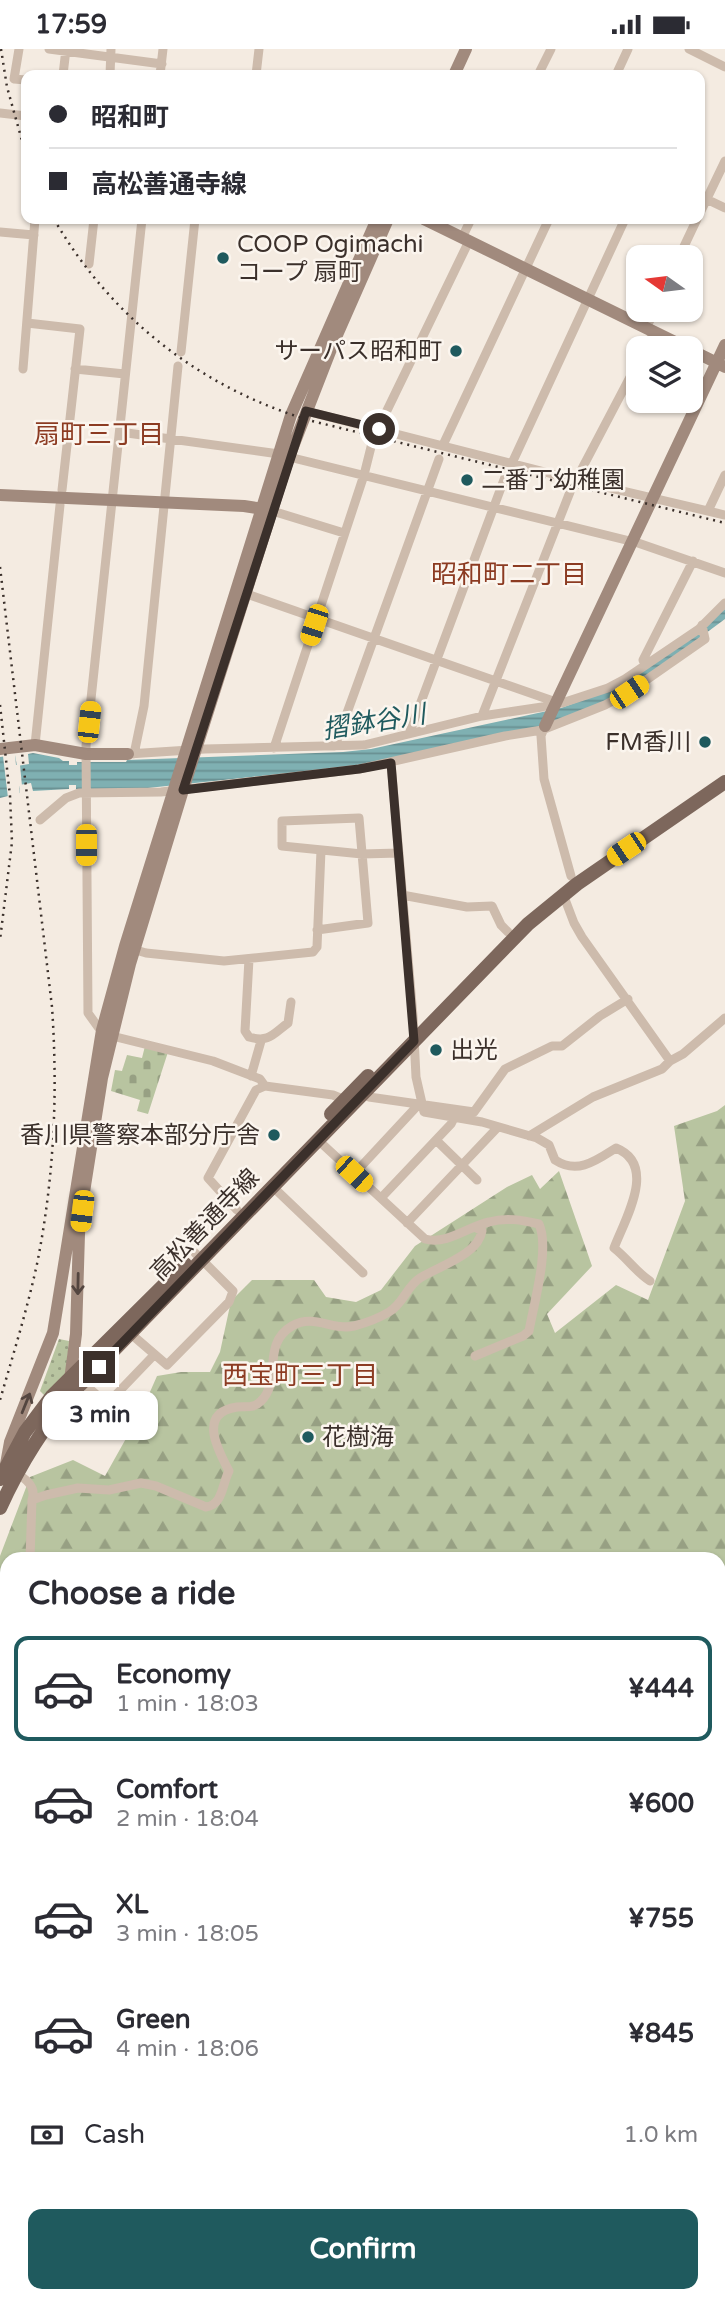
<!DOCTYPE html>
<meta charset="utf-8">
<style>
body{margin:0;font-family:"Varela Round","Noto Sans JP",sans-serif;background:#f2f2f3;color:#2b2b33;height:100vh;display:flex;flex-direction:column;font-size:26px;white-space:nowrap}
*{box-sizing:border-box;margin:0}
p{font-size:23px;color:#7c7c81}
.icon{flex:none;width:38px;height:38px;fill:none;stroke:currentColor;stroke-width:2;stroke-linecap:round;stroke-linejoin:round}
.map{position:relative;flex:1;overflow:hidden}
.side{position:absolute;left:0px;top:1503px;width:726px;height:751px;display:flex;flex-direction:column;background:#fff;border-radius:21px 21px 0 0;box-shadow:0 2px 5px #0004}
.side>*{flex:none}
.hud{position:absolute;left:21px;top:21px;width:684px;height:154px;border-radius:14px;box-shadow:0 2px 5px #0004;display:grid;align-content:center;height:154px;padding:0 28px;background:#fff}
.needle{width:46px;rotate:284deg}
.fabs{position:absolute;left:626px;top:196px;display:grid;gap:14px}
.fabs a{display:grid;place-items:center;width:77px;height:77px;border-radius:14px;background:#fff;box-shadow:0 2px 5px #0004;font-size:35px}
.end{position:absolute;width:32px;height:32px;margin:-16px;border:9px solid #3b302b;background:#fff;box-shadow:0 0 0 4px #fff}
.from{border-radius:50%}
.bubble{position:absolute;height:49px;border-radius:14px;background:#fff;box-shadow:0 2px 5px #0004;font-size:23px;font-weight:800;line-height:49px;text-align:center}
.car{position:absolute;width:21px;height:42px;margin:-21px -10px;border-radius:9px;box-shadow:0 0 5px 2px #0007;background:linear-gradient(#f5c518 24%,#345 0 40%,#f5c518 0 76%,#345 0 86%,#f5c518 0)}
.hud b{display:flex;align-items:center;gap:24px;height:66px;font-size:26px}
.hud b+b{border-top:2px solid #e1e1e2}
.hud i{width:18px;height:18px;background:#2b2b33}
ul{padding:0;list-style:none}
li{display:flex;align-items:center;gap:21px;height:105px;margin:0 14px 10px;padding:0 14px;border:4px solid transparent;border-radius:14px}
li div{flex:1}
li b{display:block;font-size:26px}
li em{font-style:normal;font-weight:800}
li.active{border-color:#1f5a5e}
li>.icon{width:63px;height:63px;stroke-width:1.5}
h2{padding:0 28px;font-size:32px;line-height:84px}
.pay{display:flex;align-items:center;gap:18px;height:77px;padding:0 28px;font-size:26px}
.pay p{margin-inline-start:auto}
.primary-button{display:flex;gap:14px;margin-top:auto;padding:14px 28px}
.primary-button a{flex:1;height:80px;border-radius:14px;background:#1f5a5e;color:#fff;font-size:28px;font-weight:800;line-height:80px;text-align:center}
.status{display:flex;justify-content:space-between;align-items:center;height:49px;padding:0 35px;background:#fff;direction:ltr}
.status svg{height:19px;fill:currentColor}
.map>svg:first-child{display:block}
.green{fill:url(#green-dots)}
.forest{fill:url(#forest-firs)}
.cemetery{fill:url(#cemetery-stones)}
.water{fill:url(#water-rules)}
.pier{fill:#f4ebe1}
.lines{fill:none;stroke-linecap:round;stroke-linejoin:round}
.street{stroke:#cdbbac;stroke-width:9}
.secondary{stroke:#a18a7d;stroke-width:12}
.primary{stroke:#7d675c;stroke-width:14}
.rail{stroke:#3b302b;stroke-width:2.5;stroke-dasharray:2 5;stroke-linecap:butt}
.oneway{stroke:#544640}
.route{stroke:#3b302b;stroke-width:9}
.poi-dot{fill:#1f5a5e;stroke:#fbf5ee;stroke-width:2.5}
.labels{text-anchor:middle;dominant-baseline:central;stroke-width:5;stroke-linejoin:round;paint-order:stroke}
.poi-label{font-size:24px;fill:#3b302b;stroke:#fbf5ee;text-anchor:start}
.street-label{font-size:24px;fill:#3b302b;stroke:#fbf5ee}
.neighbourhood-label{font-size:26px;fill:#8c3b22;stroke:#fbf5ee}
.water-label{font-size:26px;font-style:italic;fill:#1f5a5e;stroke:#fbf5ee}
</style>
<div class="status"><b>17:59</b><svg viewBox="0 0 49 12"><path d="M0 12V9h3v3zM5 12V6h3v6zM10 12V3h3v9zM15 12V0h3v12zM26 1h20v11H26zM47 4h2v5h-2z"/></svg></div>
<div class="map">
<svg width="725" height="2253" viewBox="0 0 725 2253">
<defs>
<pattern id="green-dots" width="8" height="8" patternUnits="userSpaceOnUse" patternTransform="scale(1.75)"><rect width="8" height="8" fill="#b8c4a0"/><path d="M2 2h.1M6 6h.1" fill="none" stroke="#97a083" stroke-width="1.8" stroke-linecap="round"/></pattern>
<pattern id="forest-firs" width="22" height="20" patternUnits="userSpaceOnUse" patternTransform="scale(1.75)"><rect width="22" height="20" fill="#b8c4a0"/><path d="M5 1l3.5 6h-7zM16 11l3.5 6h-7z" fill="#97a083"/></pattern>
<pattern id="cemetery-stones" width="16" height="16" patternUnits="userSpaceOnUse" patternTransform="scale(1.75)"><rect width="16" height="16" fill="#b8c4a0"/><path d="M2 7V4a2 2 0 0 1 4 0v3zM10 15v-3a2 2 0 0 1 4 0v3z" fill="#97a083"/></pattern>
<pattern id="water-rules" width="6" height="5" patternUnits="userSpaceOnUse" patternTransform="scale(1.75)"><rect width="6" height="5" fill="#7fb0b2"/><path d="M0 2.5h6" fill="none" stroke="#699091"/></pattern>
</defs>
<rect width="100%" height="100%" fill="#f4ebe1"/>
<path class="green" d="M59 1290 69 1292 66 1324 45 1347 40 1342Z"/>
<path class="forest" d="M725 1056V2253H224L218 2247H719V1510H7V1832L0 1830V1507L30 1428 73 1411 105 1427 142 1361 157 1327 181 1323H210L220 1303 231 1252 252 1231H314L326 1248 356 1253 381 1241 415 1197 507 1138 532 1126 540 1140 559 1122 592 1217 547 1265 555 1284 616 1236 648 1251 685 1152 674 1077 717 1062Z"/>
<path class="cemetery" d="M145 997 168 1003 148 1065 137 1062 140 1051 111 1042 115 1021 122 1022 127 1006 142 1009Z"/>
<path class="water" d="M725 560V570L633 638 596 658 554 675 355 717 129 741 76 740V736H69V740L33 742 31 734 19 736 20 744 0 749V708L15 706 17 717 29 715 28 705 33 704 59 709 63 712H69V716H77V713H126L127 711 343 703 371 700 561 659 608 642Z
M0 2081 7 2087V2188L0 2182Z
M78 2247H201L206 2253H86Z"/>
<path class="pier" d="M15 705 16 716H20L22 737H19L20 747 8 749 3 707Z"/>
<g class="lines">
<path class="street" d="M19 0 14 30 26 31
M49 0 162 15
M689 0 725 18
M63 26 66 0
M110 26 111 0
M160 26 163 0
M256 26 259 0
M538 26 551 0
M616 26 628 0
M0 64 26 67
M700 147 725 159
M700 164 725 112
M142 170 86 697 88 964 98 978 112 987 213 1012 260 1030 265 1037 333 1046 345 1051
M0 183 34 186
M462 189 471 170
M679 208 697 170
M89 215 94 170
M27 274 80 280 62 441
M646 279 655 261
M645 299 654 283
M181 303 195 170
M23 320 35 170
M75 320 125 325
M306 362 576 431 725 466
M378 380 469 192
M120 383 279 405
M443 396 549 170
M289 408 638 494 725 524
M512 414 625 170
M576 431 639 311
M269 461 344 484
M708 462 725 426
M247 545 556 653
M645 616 643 611 693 512
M482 667 570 443
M544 679 541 687 544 730 571 827
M409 685 505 428
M35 696 60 456
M335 697 439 410
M274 699 364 426 372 394
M128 705 205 700 364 696 482 667 542 658 556 653 562 654 608 639 625 630 699 580 725 554
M134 705 144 657 178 317
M391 714 413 967 416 1028 424 1063 482 1073 537 1089 549 1096 555 1111C578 1126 597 1111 616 1099 658 1116 625 1170 614 1199 627 1209 636 1223 650 1232
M40 771 66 749 79 744 161 743 359 720 505 687 542 681 605 656 629 643 705 590 702 576
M563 845 574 874 582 888 670 1012 683 1005 725 969
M402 846 467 858 492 857 501 876 508 883
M317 881 368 874 359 769 282 772V797L362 805 399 804
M129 899 146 904 224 912 313 903 317 898 321 801
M249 910 245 982 249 988C269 994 273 985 288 974L291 953
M251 1027 261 992
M365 1044 369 1048 474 1063 505 1020 552 997H562L600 967 628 950
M529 1087 593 1048 662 1020 670 1012
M436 1091 477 1131
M319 1092 425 1190C447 1196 467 1178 489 1173 506 1168 522 1171 539 1175 550 1199 534 1254 529 1282L523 1287 475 1307
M354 1125 420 1054
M273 1138 363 1224
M381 1149 451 1075 454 1069
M237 1161 208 1129 256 1041 265 1037
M407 1174 498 1078
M131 1285 167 1316 229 1253 233 1242 195 1204
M83 1334 108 1356 134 1368
M107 1355 154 1306
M13 1423C24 1428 37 1437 32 1451L46 1446 78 1439 109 1441 141 1434 156 1437 206 1458C223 1456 222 1435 229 1422 218 1401 197 1364 237 1358 247 1357 253 1360 261 1352 282 1332 261 1295 292 1277 314 1264 332 1282 354 1277 366 1274 379 1269 389 1263 404 1254 406 1238 420 1229 439 1217 478 1206 482 1182L475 1178
M30 1510 32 1451
M0 2052 7 2057
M719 2178 725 2184
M241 2247 246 2253
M343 2247 350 2253
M598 2247 603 2253
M698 2247 712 2253"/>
<path class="secondary" d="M454 26 466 0
M424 170 687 299
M691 301 725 318
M0 446 244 457 263 460
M545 677 725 296
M0 700 35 696 86 705H128
M70 1331 76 1285 79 1185 81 1162 102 1029 130 915 183 741 289 408 333 295 388 170
M6 1415 10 1393 53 1284 102 981 125 897 291 366 377 170
M0 2230 7 2237
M19 2247 25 2253"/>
<path class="primary" d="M331 1065 368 1027
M0 1430 25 1383 52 1347 185 1215
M0 1459C19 1417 45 1375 76 1340L528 875 577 835 725 733"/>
<path class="rail" d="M1 0 7 38 26 106
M54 170C111 269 202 340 312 372L725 474
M0 518 52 958C58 1045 54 1130 37 1215 27 1261 13 1306 0 1351
M0 656 10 747 12 793 0 891"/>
</g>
<defs><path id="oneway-shaft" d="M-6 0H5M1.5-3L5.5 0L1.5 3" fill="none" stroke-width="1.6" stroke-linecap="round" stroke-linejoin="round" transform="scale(1.75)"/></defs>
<g class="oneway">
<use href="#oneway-shaft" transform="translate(78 1235) rotate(91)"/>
<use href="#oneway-shaft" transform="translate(26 1354) rotate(-68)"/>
</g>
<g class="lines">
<path class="route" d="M99 1318 414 992 391 714 359 720 183 741 306 362 379 380"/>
</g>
<g class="poi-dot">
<circle cx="223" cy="209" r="7"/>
<circle cx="456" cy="302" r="7"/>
<circle cx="467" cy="431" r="7"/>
<circle cx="705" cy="693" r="7"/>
<circle cx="436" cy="1001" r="7"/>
<circle cx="274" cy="1086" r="7"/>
<circle cx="308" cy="1388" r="7"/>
</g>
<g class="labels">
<g class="poi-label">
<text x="237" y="195">COOP Ogimachi<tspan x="237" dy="28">コープ 扇町</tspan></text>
<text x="442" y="302" text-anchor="end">サーパス昭和町</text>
<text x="481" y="431">二番丁幼稚園</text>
<text x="691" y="693" text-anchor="end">FM香川</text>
<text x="450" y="1001">出光</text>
<text x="260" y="1086" text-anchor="end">香川県警察本部分庁舎</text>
<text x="322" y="1388">花樹海</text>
</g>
<g class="street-label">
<text transform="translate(205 1176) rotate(-46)">高松善通寺線</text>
</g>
<g class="neighbourhood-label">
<text x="99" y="385">扇町三丁目</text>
<text x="509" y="525">昭和町二丁目</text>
<text x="300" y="1326">西宝町三丁目</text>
</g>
<g class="water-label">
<text transform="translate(374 673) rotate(-9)">摺鉢谷川</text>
</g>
</g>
</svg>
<div class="fabs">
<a><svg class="needle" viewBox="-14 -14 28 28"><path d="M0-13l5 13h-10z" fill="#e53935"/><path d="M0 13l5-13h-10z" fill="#7c7c81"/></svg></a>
<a><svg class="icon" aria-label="layers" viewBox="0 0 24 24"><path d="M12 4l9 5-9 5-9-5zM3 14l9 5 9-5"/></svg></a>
</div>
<i class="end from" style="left:379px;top:380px"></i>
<i class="end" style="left:99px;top:1318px"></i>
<div class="bubble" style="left:42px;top:1342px;width:116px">3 min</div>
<i class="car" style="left:314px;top:576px;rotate:198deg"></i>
<i class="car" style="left:629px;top:643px;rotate:56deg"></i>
<i class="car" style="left:89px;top:673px;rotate:6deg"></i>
<i class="car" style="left:86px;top:796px;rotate:180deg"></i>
<i class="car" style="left:626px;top:800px;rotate:236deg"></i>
<i class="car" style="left:354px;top:1125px;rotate:133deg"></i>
<i class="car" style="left:82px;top:1162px;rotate:187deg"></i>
<div class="hud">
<b><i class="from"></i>昭和町</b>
<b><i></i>高松善通寺線</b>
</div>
<section class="side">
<h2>Choose a ride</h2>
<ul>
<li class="active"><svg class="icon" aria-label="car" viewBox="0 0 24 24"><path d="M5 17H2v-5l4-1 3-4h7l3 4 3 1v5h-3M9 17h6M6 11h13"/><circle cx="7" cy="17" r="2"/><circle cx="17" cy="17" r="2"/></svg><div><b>Economy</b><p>1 min · 18:03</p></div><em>¥444</em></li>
<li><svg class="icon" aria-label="car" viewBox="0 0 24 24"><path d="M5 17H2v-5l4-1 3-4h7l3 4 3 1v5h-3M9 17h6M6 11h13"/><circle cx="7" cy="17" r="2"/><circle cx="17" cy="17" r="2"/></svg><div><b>Comfort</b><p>2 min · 18:04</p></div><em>¥600</em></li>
<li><svg class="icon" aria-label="car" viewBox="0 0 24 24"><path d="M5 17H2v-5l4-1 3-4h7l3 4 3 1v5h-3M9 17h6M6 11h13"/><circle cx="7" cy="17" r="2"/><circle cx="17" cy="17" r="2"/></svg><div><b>XL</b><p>3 min · 18:05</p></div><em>¥755</em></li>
<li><svg class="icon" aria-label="car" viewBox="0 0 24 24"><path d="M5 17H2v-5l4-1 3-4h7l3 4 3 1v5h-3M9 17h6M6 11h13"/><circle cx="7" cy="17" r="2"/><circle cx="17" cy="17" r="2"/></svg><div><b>Green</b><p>4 min · 18:06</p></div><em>¥845</em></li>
</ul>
<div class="pay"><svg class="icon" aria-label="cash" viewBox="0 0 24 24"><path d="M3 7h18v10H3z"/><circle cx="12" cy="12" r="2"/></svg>Cash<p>1.0 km</p></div>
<div class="primary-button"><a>Confirm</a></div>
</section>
</div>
